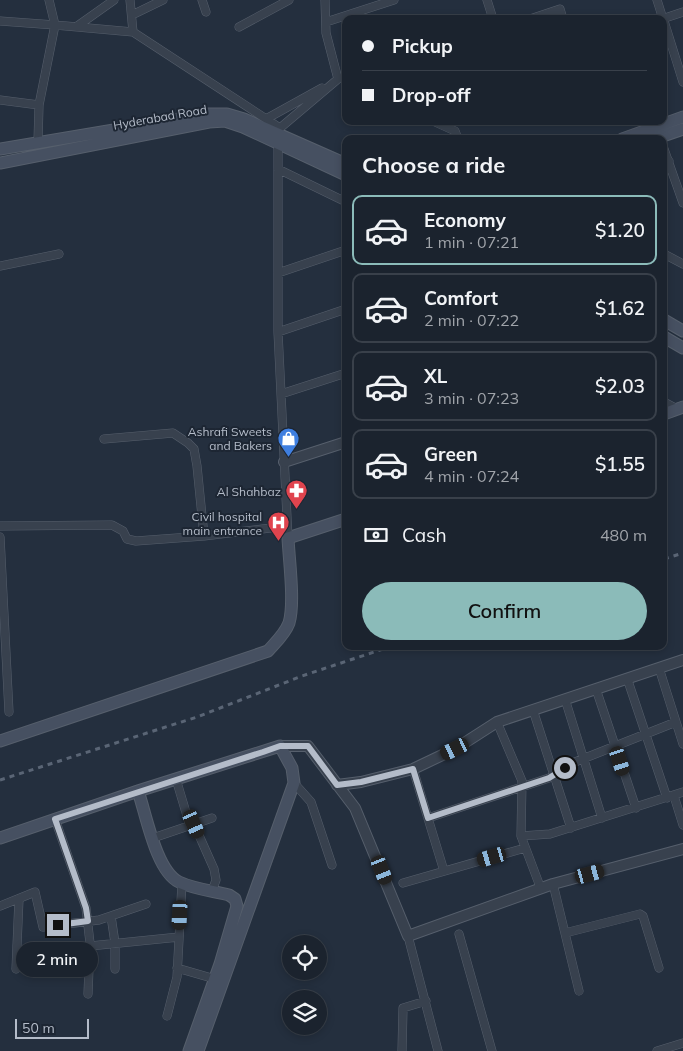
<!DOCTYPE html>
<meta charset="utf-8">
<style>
body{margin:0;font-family:Mulish,sans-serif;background:#242b36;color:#f1f3f6;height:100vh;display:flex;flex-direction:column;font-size:19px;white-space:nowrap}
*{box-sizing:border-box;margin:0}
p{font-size:16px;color:#a0a4aa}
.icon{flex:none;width:28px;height:28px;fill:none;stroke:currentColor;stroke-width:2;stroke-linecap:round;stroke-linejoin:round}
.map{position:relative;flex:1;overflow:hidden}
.panel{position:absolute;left:342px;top:135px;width:325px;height:515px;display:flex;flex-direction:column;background:#1b232e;border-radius:10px;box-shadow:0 2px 8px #0003,0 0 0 1px #39404a}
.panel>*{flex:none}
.top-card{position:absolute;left:342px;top:15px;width:325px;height:110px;border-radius:10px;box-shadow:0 2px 8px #0003,0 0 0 1px #39404a;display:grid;align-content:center;height:110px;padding:0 20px;background:#1b232e}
.buttons{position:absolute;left:282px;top:935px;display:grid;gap:10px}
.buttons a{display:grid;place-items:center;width:45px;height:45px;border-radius:50%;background:#1b232e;box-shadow:0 2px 8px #0003,0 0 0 1px #39404a;font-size:25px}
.scale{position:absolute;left:15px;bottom:12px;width:74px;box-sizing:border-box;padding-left:5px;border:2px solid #b4bcc9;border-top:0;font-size:14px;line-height:18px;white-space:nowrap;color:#b4bcc9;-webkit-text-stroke:4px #1d2633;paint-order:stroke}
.end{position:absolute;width:22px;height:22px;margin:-11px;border:6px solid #b4bcc9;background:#111;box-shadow:0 0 0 2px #111}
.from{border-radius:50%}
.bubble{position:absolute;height:35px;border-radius:18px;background:#1b232e;box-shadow:0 2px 8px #0003,0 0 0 1px #39404a;font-size:16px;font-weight:600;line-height:35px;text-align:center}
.car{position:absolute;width:15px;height:30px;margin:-15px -8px;border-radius:6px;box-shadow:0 0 4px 1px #0007;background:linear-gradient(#222 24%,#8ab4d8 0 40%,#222 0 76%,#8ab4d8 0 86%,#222 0)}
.top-card b{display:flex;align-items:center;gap:18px;height:48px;font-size:19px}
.top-card b+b{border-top:1px solid #39404a}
.top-card i{width:12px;height:12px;background:#f1f3f6}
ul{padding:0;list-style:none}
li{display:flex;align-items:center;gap:15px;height:70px;margin:0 10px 8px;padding:0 10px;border:2px solid #39404a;border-radius:10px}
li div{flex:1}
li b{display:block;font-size:19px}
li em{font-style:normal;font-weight:600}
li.on{border-color:#8bbbb9}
li>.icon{width:45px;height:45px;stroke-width:1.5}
h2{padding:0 20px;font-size:22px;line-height:60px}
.pay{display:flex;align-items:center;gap:12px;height:55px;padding:0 20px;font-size:19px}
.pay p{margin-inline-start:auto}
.primary-button{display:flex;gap:10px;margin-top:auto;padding:10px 20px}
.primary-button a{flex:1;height:58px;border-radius:30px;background:#8bbbb9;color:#111;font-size:20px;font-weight:600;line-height:58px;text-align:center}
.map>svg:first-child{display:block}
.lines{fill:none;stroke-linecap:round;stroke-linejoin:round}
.minor-casing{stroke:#565f6c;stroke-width:9}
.tertiary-casing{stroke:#565f6c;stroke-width:12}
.secondary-casing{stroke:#565f6c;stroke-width:13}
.minor{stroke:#38414e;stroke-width:8}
.tertiary{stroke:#38414e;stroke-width:10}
.secondary{stroke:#465061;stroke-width:11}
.rail{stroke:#5a6575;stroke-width:3;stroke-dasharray:5 5;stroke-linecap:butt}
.route{stroke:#b4bcc9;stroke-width:6}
.labels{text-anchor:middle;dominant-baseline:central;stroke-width:4;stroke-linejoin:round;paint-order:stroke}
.street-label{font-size:12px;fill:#b4bcc9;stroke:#1d2633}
.poi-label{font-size:12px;fill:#b4bcc9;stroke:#1d2633;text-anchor:end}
</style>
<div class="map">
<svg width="683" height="1051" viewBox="0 0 683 1051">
<rect width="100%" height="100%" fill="#242f3e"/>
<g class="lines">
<defs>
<path id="minor" d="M49 0 55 25 133 32 130 0
M202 0 206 12
M487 0 493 19
M657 0 663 19
M132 15 163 0
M530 19 560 9 563 19
M662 19 683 12
M0 21 55 25 39 105 38 142
M664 21 683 82
M326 22 394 0
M76 27 114 0
M239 27 289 0
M133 32 280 128
M0 100 39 105
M266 119 322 88
M433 121 455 131 458 139
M664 149 683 203
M278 169 346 202
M664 172 669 161
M664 254 683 264
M0 266 59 254
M278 273 346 250
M278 332 346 309
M281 394 346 373
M664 402 677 409
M104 439 173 433 188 443 194 449 197 466 204 536
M0 526 112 525 123 531 127 539 136 541 204 536 287 526
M0 537 9 712
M288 538 278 332V133L280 128 338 79 326 33 325 0
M659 668 683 744
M627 678 667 798
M596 689 636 808
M565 699 602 818
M533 710 571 828
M497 722 522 781 521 836 541 889
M413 769 444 871
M176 779 190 826
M294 783 311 802 332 865
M674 796 683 825
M428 818 549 778 575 762 676 722
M55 819 86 908 90 943 88 994
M194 824 214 869 216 880 212 891
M521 836 550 834 683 792
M153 838 212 818
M403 883 525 848
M553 884 579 991
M0 906 35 892 43 927 99 920 146 904
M111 916 115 943V969
M565 933 640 914 643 916 659 968
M459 934 492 1051
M408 936 438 1051
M90 946 179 937
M177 968 215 979
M16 969 19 899
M167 1016 177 977 182 883
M402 1051 403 1008 426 1001
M657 1051 683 1043"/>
<path id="tertiary" d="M284 462 346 442
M280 746H308L355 808 408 936 553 884 683 849
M337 785 361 782 413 769 455 749 497 722 683 660"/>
<path id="secondary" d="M622 139 683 117
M654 139 683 129
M0 149 209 114H227L244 119 346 164
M0 163 209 122 225 121 243 127 346 175
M664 320 683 331
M664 337 683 348
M664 414 683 407
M0 741 268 651C275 643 285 634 289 623 295 603 289 560 288 538L346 519
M138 791C146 814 156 871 179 882 194 889 213 891 229 895L235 899 237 906 220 964 189 1051
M0 838 138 791 280 746 292 768 294 783 198 1051"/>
</defs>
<use href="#minor" class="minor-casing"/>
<use href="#tertiary" class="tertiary-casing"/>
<use href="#secondary" class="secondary-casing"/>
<use href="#minor" class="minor"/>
<use href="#tertiary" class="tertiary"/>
<use href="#secondary" class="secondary"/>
<path class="rail" d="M664 559 683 553
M0 780 197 717 302 676 392 646"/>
</g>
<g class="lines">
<path class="route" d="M58 925 88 921 86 908 55 819 263 752 280 746H308L337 785 361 782 413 769 428 818 549 778 565 768"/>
</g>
<defs>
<symbol id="shop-pin" viewBox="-11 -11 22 30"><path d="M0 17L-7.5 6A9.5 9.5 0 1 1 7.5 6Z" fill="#3f7fe0" stroke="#1d2633"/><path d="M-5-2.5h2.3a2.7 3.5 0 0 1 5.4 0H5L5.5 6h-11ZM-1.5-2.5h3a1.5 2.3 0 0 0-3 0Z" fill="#fff"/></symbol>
<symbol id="pharmacy-pin" viewBox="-11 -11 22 30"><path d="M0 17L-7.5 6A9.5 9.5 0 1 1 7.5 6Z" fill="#e0444e" stroke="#1d2633"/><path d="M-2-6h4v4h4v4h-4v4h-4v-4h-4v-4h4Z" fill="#fff"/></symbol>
<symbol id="hospital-pin" viewBox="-11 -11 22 30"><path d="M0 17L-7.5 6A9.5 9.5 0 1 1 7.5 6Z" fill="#e0444e" stroke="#1d2633"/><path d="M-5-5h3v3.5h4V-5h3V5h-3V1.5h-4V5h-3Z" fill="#fff"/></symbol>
</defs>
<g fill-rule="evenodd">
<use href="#shop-pin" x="276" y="426" width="25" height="34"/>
<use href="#pharmacy-pin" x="284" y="478" width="25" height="34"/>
<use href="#hospital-pin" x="266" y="510" width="25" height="34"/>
</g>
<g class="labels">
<g class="street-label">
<text transform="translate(160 117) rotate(-10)">Hyderabad Road</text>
</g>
<g class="poi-label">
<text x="272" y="431">Ashrafi Sweets<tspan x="272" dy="14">and Bakers</tspan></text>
<text x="281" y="491">Al Shahbaz</text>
<text x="262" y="516">Civil hospital<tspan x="262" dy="14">main entrance</tspan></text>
</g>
</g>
</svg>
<div class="buttons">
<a><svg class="icon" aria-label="locate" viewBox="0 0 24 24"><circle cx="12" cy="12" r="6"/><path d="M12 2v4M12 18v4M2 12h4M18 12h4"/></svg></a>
<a><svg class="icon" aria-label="layers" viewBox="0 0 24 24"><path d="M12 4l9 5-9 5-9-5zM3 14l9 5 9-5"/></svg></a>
</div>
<div class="scale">50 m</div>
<i class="end from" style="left:565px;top:768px"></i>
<i class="end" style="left:58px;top:925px"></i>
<div class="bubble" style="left:16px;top:942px;width:82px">2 min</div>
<i class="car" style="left:455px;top:749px;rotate:244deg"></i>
<i class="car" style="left:620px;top:761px;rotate:162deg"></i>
<i class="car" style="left:194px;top:824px;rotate:156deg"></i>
<i class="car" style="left:492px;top:857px;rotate:254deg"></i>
<i class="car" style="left:382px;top:870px;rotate:158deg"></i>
<i class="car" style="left:590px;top:874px;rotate:75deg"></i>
<i class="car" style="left:180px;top:915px;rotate:183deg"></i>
<div class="top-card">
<b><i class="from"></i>Pickup</b>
<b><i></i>Drop-off</b>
</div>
<section class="panel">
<h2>Choose a ride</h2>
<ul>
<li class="on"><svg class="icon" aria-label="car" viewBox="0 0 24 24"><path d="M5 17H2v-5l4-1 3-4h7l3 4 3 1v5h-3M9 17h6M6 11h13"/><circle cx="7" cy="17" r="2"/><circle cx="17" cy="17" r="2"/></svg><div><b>Economy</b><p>1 min · 07:21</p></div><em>$1.20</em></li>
<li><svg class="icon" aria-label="car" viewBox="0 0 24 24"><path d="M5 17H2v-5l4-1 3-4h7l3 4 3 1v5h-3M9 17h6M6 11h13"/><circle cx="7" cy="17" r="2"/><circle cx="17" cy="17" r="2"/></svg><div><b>Comfort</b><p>2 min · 07:22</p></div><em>$1.62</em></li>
<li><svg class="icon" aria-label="car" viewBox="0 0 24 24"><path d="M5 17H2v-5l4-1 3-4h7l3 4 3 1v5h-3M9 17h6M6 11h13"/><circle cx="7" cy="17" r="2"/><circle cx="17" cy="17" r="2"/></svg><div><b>XL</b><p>3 min · 07:23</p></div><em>$2.03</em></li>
<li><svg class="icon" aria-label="car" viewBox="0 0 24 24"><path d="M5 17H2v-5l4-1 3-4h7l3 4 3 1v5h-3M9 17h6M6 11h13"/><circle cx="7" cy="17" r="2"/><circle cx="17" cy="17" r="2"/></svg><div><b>Green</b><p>4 min · 07:24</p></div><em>$1.55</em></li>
</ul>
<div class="pay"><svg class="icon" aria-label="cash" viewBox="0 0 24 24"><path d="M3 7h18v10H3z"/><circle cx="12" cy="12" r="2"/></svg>Cash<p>480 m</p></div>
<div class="primary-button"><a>Confirm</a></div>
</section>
</div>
